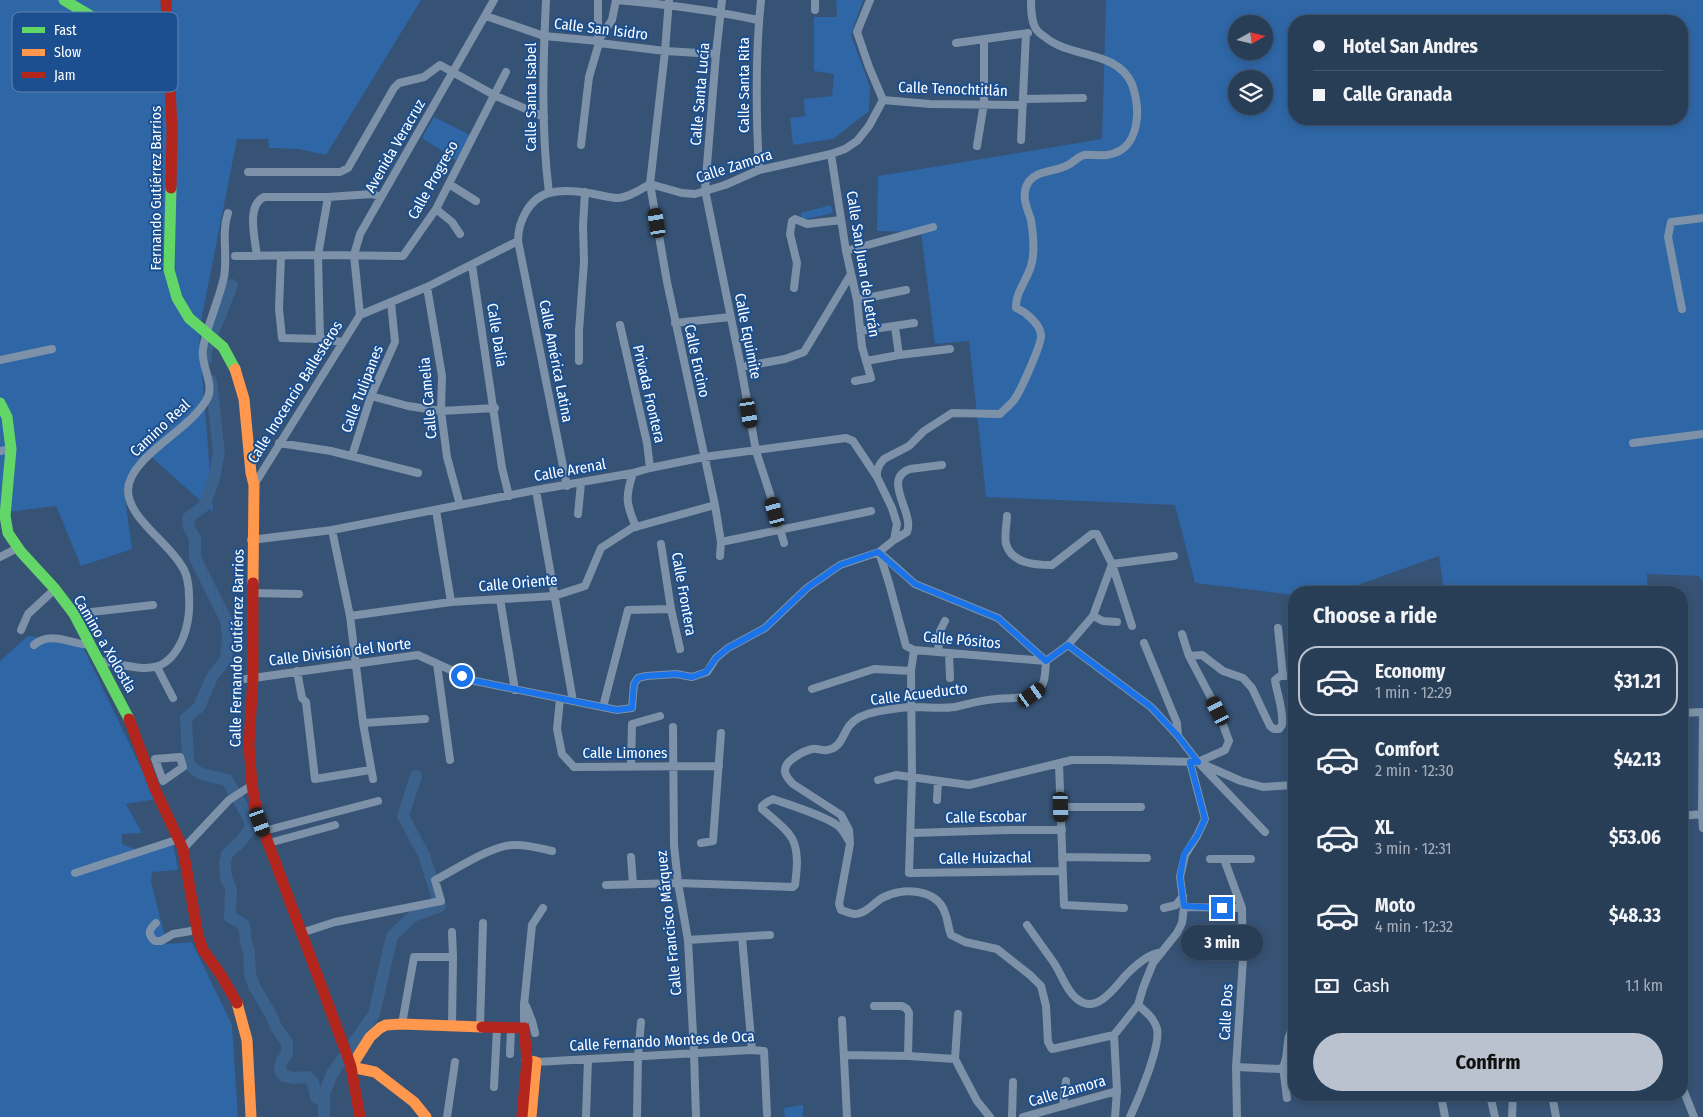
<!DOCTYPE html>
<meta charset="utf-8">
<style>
body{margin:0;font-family:"Fira Sans Condensed",sans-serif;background:#344961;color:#f1f3f6;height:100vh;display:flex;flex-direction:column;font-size:19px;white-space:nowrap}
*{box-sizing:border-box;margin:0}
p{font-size:16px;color:#a5aeba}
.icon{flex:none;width:28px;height:28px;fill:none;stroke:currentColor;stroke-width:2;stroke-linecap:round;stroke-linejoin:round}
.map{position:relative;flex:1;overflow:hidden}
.drawer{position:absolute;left:1288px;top:586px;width:400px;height:515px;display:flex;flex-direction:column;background:#283e57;border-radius:20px;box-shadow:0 2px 8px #0003,0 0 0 1px #44576d}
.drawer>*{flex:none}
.top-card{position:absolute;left:1288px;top:15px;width:400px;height:110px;border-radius:20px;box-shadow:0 2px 8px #0003,0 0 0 1px #44576d;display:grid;align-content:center;height:110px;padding:0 25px;background:#283e57}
.needle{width:32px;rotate:82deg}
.tools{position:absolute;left:1228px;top:15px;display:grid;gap:10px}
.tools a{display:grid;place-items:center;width:45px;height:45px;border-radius:50%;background:#283e57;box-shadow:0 2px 8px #0003,0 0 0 1px #44576d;font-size:25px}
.end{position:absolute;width:22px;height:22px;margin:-11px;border:6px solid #1a73e8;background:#fff;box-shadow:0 0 0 2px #fff}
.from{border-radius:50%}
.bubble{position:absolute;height:35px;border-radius:18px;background:#283e57;box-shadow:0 2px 8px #0003,0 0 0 1px #44576d;font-size:16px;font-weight:700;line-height:35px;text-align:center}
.car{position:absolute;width:15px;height:30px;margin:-15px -8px;border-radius:6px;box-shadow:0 0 4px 1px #0007;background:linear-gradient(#222 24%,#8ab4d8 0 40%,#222 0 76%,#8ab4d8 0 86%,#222 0)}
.top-card b{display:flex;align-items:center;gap:18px;height:48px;font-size:19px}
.top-card b+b{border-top:1px solid #44576d}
.top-card i{width:12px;height:12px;background:#f1f3f6}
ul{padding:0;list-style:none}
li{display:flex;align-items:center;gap:15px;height:70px;margin:0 10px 8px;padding:0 15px;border:2px solid transparent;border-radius:20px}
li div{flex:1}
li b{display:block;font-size:19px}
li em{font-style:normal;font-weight:700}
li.active{border-color:#b9c2ce}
li>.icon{width:45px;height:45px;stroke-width:1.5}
h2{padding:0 25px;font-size:22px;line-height:60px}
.pay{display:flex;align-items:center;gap:12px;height:55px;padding:0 25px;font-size:19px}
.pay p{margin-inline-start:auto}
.primary-button{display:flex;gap:10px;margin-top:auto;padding:10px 25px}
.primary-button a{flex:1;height:58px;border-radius:30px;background:#b9c2ce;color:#111;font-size:20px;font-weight:700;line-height:58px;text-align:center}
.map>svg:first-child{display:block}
.green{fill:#2f66a5;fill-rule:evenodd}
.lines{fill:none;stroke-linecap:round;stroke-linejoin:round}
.river{stroke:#3b618d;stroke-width:12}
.street{stroke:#7d92a8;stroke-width:8}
.fast{stroke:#63d668;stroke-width:11}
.slow{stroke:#ff974d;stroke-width:11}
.jam{stroke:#b3261e;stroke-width:11}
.route{stroke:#1a73e8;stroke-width:6}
.labels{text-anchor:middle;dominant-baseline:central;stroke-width:4;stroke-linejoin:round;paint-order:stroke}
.street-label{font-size:15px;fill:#fff;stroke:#1b4f8f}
.key{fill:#1b4f8f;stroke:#5f84b1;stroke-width:1}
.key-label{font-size:14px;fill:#fff}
</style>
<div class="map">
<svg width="1703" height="1117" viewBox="0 0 1703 1117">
<rect width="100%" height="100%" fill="#365274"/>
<path class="green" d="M0 0H421L326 155 298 149 269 148 268 139H237L199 331 213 512 148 454 124 491 132 549 81 566 56 506 0 513Z
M836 0H863L851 35 870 87 869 111 833 139 793 145 790 118 805 116 804 99 832 96 834 74 814 71V17H837Z
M1106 0H1703V582L1699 576 1647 574V592H1444L1439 556 1338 592H1294V595L1195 583 1175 505 986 497 969 341 935 344 921 232 877 231 878 176 1102 139ZM1294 21H1681V119H1294ZM1236 24H1264V51H1236ZM1236 79H1264V106H1236Z
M434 117 470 135 456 160 422 138Z
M831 205 833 213 802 220 801 213Z
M28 636 81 643 156 799 126 804 142 833 122 834V844L139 851 173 843 178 870 152 872 151 882 167 944 192 942 232 1025 238 1117H0V661Z
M803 1105V1117H785L784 1108Z"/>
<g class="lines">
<path class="river" d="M206 359 205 353 232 285
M211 381 219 452 214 479 204 506 188 518 189 528 195 538V558L226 620 228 637 226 659 212 677 199 707 186 718 188 760C192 776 213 776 227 780L250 820 251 828 241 841 227 854 225 863 226 878 231 889 230 917 244 925 246 943 249 951 250 974 254 986 271 1015 276 1027 287 1043V1054L281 1062 280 1071 284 1076 294 1078 308 1077 313 1082 316 1097 324 1102
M324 1117V1094L332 1074 374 1014 392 936 413 916 440 906 424 855 403 816 416 776"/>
<path class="street" d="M546 0C543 64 541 129 549 193
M598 0V41
M669 0 665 51 650 184 667 282 715 505 721 542 720 556
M722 0 716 54 705 190 741 367 756 451 770 494 784 543
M815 0V10
M870 0 857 32 869 67 883 100
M1031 0C1031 9 1031 21 1036 29 1038 32 1042 35 1045 37 1071 59 1116 49 1132 84 1136 96 1138 106 1137 118 1135 137 1128 152 1107 155 1099 156 1091 154 1084 155 1077 157 1074 162 1068 165 1054 173 1033 169 1026 187 1022 199 1028 210 1031 220 1033 233 1035 249 1032 262 1029 278 1015 292 1016 308 1026 312 1040 324 1041 335 1042 344 1020 392 1014 400 1010 405 1005 409 1000 414L952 413 924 431 909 446 884 459 880 464 877 471V477L892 508 897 524 894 540 879 552 889 583 906 646 914 650 1046 661
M486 16 544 36 598 41 599 43 665 51 716 54
M598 41 612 20 616 0C664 4 711 10 758 20
M956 43 1028 33
M1023 99 1083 98
M883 100 930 104 1023 105
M1021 140 1026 34
M581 145 589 77 599 43
M977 146 984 103V39
M831 154 846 251 857 300 862 347 871 378 855 381
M759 170C756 114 755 56 761 0
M248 172H340L348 168 394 88 399 83 424 77 440 65 494 95 544 117
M449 184 476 201
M436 209 452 222 460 234
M846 251 933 227
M235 256 318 255 403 256 436 209 506 72
M257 256C255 239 246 205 264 197H328L372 194 381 197
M281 256 279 309 282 338 320 339 342 342
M472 265 502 468 509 496
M427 287 442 376 441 411 447 457 460 505
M794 288 797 263 790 234 792 221 795 219 807 224 841 220
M857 300 906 290
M1682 309 1668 237 1671 222 1703 218
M360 315 354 255 360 234 494 0
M360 315 427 287 518 241
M675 323 730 317
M620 325 647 443 650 468
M895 327 899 355
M860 331 914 323
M320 339 318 255 328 197
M0 360 52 349
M579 361V331L584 262 583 225 585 192
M866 361 899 355 950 349
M741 367 785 359 804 352 851 274
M371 396 408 406 441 411 495 408
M279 443 331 451 418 473
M1633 443 1703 434
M0 451 11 449
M352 456 371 396 395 342 391 302
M633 473C625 497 626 504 636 527
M254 485 360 315
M567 486 518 241C518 222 529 198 549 193 561 190 576 191 588 193 597 194 609 198 618 198 629 197 640 190 650 184L682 193 695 194 725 185 759 170 831 154 845 149 857 141 869 126 883 100
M536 490 573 701
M436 510 451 602
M578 514 581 483
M1007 516C1007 524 1004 536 1006 544 1012 564 1036 565 1052 565L1092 534H1097L1112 564 1132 626
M332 530 350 616 363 723 373 779
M251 540 332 530 536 490 633 473 650 468 704 457 846 438 853 441 877 477
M894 540 907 532C915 513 881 479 910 469L942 465
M721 542 871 511
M661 544 671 609 680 649
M0 557 18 548
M1112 564 1174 556
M253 593 299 594
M500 599 515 690
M74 614 153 605
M350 616 451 602 554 596 585 586 601 548 632 528 715 505
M1093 616 1103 621 1117 622
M1278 628 1283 676
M21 630 28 614 55 589
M1182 634 1189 656 1218 711 1229 741 1225 750 1198 762
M1144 643 1177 723 1178 736
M34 645C51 630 72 645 91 645
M1068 645 1151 707 1178 736 1198 762 1265 832
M914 650 911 671 912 778 909 873 1062 871
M938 652 940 631 945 621
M949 653 950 678
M1189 656 1202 655 1223 671 1243 678 1252 688 1270 726 1274 729H1279L1282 725C1284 710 1277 695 1275 680L1280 676H1294
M100 661C138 666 164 682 183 638 188 625 190 611 189 597 189 586 188 574 181 565 167 541 128 518 128 490 129 456 193 429 208 397 214 382 200 364 203 349 207 324 219 301 224 277 228 255 221 234 228 213
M1046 661C1045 675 1046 687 1033 694 1022 700 1008 697 996 699 981 700 968 704 955 707 941 709 927 707 913 707 900 707 887 710 875 712 865 714 855 718 849 726 842 736 841 748 827 750 822 751 817 748 812 749 804 751 783 761 785 772 786 777 790 781 793 784L841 815 849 830 850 844 839 904 841 910C848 912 854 916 860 913 868 911 875 902 882 898 901 887 937 888 945 913 948 920 948 928 951 935L965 942 997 949 1030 975 1041 986 1046 1006 1048 1042 1052 1049 1114 1035 1138 1005 1143 988 1153 963 1177 933 1182 923 1184 907 1180 877 1185 855 1197 836 1205 819 1190 762
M1046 661 1068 645 1093 616 1112 564
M437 664 450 760
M157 667 173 698
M1681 668H1685
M297 671 302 698 306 702 315 779 370 770
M246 679 418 655 475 681 617 710 632 708 634 684 638 678 646 676 676 674 692 677 707 672 716 658 728 648 765 628 807 588 840 565 879 552 915 584 998 618 1046 661
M812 689 874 669 911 671
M560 699 557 729 562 754 574 767 719 766
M603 707 628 610 671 609
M1703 712 1702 814 1703 828
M1681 713 1703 712
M363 723 425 719
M673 727 674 845 678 883 688 940 694 1053 696 1117
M180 757 183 767 163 781 155 759Z
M1059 763 1064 905 1124 908
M631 767 632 724 660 716
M878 780 896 775 969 785 1072 760H1106L1198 762 1241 781 1263 787 1294 785
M937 800 938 781
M1061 807H1141
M1681 816 1702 814
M264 831 378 801
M911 833 1009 830H1062
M269 843 335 825
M701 843 713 841 721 733
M183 849 229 800 252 785
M631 857 633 884
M1062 857 1147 858
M1210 859H1251
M1224 859 1242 908 1243 959 1236 1067 1237 1117
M75 873 179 839
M1681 878 1685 876
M606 885 678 883 793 887 795 885C797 870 800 847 789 834 782 825 771 817 762 809V806L767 802 773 799C790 805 823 815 837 825 843 829 845 835 849 841
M1184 907 1242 908
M1164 908 1176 905 1183 896
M156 923C149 929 147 935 155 941H161L173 934 197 930
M1027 925C1036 938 1045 950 1054 963 1062 975 1067 993 1080 1001 1098 1013 1116 986 1126 975 1136 965 1148 954 1162 952
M301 933 335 922 441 901 435 880C455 870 492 845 513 845 526 844 539 848 552 851
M742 937 752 1050
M688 940 770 935
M526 1006 532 1021 535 1033
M874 1006H902L907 1009 909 1013 908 1056
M842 1020 847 1117
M402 1024 414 957H453
M452 1026 453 957 452 932
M480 1027 483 923
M524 1028V1005L532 925 543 908
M1114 1035 1117 1091 1115 1117
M510 1054 511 1028
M844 1055 908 1056 955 1059
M955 1059 977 1101 990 1117
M955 1059 958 1014
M536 1062 752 1050 764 1051 767 1114
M1236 1067 1280 1069 1283 1067
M1283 1067C1290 1055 1284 1038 1294 1026
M1283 1067 1287 1098
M1681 1084 1694 1117
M494 1087 497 1028
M1441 1095 1445 1117
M1490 1095 1495 1117
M1552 1095 1556 1117
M1063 1106 1066 1081
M447 1117 455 1062
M586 1117 588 1059
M637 1117 638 1056 641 1022
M1012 1117 1013 1082
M1023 1117 1117 1091
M1130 1117C1138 1100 1161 1046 1157 1029 1155 1019 1145 1011 1138 1005
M1512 1117 1513 1095"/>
<path class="fast" d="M64 0 168 62
M171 188 169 270 177 298 189 318 223 347 235 369
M0 403 7 417 11 449 5 516 8 533 21 552 55 589 74 614 129 719"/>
<path class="slow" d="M235 369 244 399 251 473 254 485 253 583
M237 1003 247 1040 251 1117
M527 1060 536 1062 531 1117
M426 1117 414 1102 375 1072 351 1067 370 1037 380 1028 386 1025 402 1024 482 1027"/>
<path class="jam" d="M166 0 172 129 171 188
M253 583V677L249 745 252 785 257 812
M129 719 155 789 183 849 198 935 203 950 221 975 237 1003
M254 805 347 1055 351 1067 360 1117
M482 1027 524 1028 527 1060 522 1117"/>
</g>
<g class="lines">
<path class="route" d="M462 676 475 681 617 710 632 708 634 684 638 678 646 676 676 674 692 677 706 672 716 658 728 648 765 628 807 588 840 565 878 552 915 584 998 618 1046 661 1068 645 1151 707 1178 736 1198 762H1190L1205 819 1197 836 1184 854 1180 877 1184 906 1222 908"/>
</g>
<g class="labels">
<g class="street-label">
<text transform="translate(601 29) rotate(7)">Calle San Isidro</text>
<text transform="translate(744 85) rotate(-90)">Calle Santa Rita</text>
<text transform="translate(953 89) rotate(2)">Calle Tenochtitlán</text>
<text transform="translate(700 94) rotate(-85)">Calle Santa Lucía</text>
<text transform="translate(531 97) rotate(-90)">Calle Santa Isabel</text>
<text transform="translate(395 146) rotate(-60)">Avenida Veracruz</text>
<text transform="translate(734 166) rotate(-18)">Calle Zamora</text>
<text transform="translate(433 180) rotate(-61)">Calle Progreso</text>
<text transform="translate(156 188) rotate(-90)">Fernando Gutiérrez Barrios</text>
<text transform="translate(863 264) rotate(81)">Calle San Juan de Letrán</text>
<text transform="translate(497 335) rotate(81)">Calle Dalia</text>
<text transform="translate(748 336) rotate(79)">Calle Equimite</text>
<text transform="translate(556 361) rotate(79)">Calle América Latina</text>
<text transform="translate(697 361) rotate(78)">Calle Encino</text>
<text transform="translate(362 389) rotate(-69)">Calle Tulipanes</text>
<text transform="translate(295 392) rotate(-58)">Calle Inocencio Ballesteros</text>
<text transform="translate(649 394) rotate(77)">Privada Frontera</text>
<text transform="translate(428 398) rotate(-95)">Calle Camelia</text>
<text transform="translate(160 428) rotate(-43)">Camino Real</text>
<text transform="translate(570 470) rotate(-10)">Calle Arenal</text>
<text transform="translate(518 583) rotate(-5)">Calle Oriente</text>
<text transform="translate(684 594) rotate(80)">Calle Frontera</text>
<text transform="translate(962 640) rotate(5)">Calle Pósitos</text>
<text transform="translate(105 644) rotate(60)">Camino a Xolostla</text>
<text transform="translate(237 648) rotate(-89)">Calle Fernando Gutiérrez Barrios</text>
<text transform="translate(340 652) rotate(-7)">Calle División del Norte</text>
<text transform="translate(919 694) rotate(-7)">Calle Acueducto</text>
<text x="625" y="753">Calle Limones</text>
<text transform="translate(986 817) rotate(-1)">Calle Escobar</text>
<text transform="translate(985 858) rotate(-1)">Calle Huizachal</text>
<text transform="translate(669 923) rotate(-96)">Calle Francisco Márquez</text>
<text transform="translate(1226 1012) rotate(-87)">Calle Dos</text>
<text transform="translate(662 1041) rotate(-3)">Calle Fernando Montes de Oca</text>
<text transform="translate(1067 1091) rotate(-16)">Calle Zamora</text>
</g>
</g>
<rect x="12" y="12" width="166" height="80" rx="8" class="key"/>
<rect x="22" y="27" width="23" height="6" fill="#63d668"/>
<rect x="22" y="49" width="23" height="7" fill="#ff974d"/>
<rect x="22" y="72" width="23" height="6" fill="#b3261e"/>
<g class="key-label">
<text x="54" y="35">Fast</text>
<text x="54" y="57">Slow</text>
<text x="54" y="80">Jam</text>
</g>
</svg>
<div class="tools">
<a><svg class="needle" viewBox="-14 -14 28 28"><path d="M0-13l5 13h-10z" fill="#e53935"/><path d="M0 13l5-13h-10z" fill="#a5aeba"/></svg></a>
<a><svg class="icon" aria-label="layers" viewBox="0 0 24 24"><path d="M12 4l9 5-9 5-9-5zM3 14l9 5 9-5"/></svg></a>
</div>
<i class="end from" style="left:462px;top:676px"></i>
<i class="end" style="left:1222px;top:908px"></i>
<div class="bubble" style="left:1181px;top:925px;width:82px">3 min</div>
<i class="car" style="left:657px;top:223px;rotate:351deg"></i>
<i class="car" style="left:749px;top:413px;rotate:170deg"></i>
<i class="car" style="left:775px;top:512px;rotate:345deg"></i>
<i class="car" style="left:1032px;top:695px;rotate:55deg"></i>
<i class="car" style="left:1218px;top:711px;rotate:333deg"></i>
<i class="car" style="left:1061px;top:807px;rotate:178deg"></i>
<i class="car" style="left:260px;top:822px;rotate:160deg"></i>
<div class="top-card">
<b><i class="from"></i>Hotel San Andres</b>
<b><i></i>Calle Granada</b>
</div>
<section class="drawer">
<h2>Choose a ride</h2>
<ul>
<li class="active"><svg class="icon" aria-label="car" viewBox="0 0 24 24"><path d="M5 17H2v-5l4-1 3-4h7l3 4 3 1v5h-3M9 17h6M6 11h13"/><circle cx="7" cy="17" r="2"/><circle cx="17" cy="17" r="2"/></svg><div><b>Economy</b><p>1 min · 12:29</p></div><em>$31.21</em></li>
<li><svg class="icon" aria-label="car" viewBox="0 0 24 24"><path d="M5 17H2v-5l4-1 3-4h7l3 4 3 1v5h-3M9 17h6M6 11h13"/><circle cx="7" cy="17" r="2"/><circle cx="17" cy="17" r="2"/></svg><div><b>Comfort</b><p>2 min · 12:30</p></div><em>$42.13</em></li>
<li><svg class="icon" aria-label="car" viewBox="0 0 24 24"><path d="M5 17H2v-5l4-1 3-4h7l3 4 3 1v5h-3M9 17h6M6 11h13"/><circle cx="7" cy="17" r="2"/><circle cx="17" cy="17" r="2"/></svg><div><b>XL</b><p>3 min · 12:31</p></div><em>$53.06</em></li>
<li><svg class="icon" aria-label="car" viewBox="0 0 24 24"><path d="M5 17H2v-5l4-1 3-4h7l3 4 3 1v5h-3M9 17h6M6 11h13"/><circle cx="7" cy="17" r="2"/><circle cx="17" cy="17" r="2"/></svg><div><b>Moto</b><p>4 min · 12:32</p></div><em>$48.33</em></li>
</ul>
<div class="pay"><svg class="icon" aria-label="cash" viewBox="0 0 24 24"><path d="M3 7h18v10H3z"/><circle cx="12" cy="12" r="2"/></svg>Cash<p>1.1 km</p></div>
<div class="primary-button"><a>Confirm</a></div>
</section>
</div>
